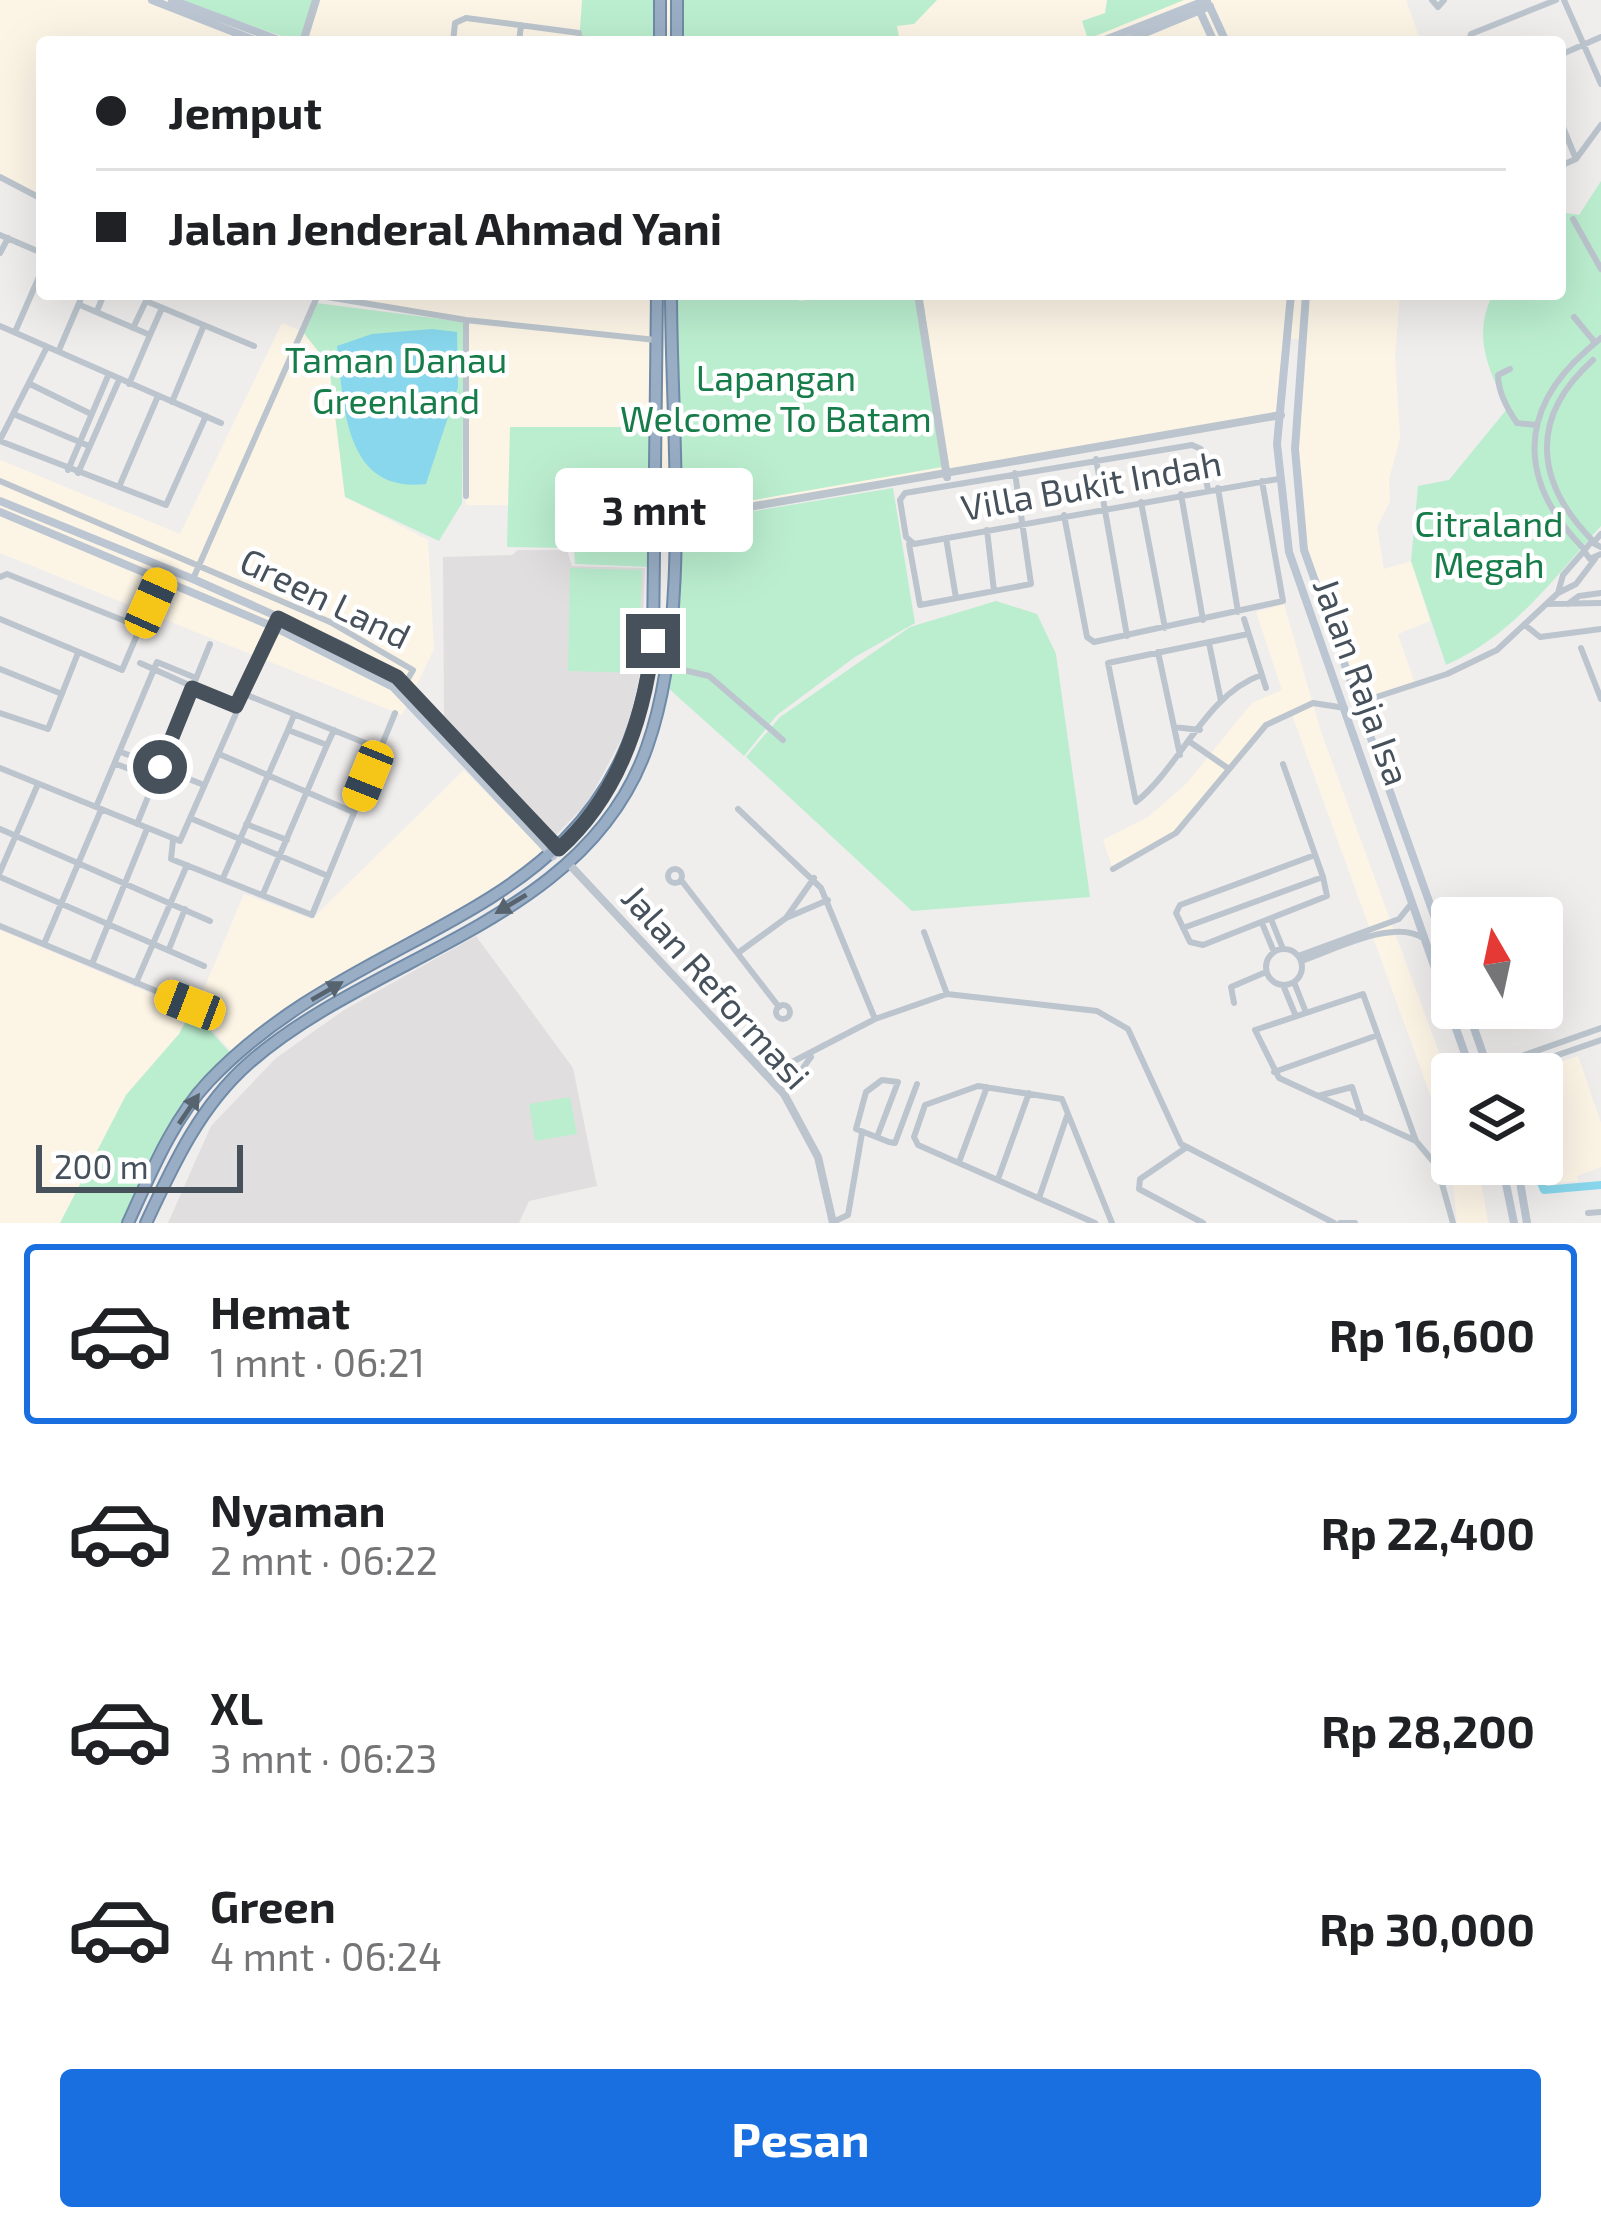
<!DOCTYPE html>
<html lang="id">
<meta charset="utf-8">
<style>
body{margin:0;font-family:"Exo 2",sans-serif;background:#f2f2f2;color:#202124;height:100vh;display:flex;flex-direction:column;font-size:45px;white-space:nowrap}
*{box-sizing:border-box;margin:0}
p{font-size:39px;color:#757577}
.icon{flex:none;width:66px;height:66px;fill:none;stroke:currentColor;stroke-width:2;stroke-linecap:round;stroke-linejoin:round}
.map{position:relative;height:1223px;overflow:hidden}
.side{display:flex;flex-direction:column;background:#fff;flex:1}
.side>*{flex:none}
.hud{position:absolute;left:36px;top:36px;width:1530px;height:264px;border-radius:12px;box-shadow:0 12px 48px #0002;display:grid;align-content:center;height:264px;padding:0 60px;background:#fff}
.needle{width:78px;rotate:351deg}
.fabs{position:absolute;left:1431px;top:897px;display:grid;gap:24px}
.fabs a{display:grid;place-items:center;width:132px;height:132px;border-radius:12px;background:#fff;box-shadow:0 12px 48px #0002;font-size:60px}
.scale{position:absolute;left:36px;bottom:30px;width:207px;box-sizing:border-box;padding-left:12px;border:6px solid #46515b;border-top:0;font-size:33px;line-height:42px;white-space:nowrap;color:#46515b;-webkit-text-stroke:9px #fff;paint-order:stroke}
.end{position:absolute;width:54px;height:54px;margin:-27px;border:15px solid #46515b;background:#fff;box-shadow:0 0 0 6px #fff}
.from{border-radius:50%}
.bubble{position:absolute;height:84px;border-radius:12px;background:#fff;box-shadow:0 12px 48px #0002;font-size:39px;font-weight:700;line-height:84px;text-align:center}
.car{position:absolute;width:36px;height:72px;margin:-36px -18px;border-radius:15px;box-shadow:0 0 9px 3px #0007;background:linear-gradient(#f5c518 24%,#345 0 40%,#f5c518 0 76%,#345 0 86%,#f5c518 0)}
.hud b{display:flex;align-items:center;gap:42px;height:114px;font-size:45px}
.hud b+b{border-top:3px solid #e0e0e0}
.hud i{width:30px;height:30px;background:#202124}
ul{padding:21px 0 0;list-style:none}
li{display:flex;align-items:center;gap:36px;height:180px;margin:0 24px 18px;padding:0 36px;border:6px solid transparent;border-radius:12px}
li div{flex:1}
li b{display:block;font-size:45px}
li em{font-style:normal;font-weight:700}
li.selected{border-color:#196fdf}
li>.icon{width:108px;height:108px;stroke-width:1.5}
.action{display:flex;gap:24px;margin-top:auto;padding:24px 60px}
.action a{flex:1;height:138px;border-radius:12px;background:#196fdf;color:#fff;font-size:48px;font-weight:700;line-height:138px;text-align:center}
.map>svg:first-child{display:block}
.commercial{fill:#fcf5e6}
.education{fill:#e1dedf}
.green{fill:#bbeecf}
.water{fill:#88d7ec}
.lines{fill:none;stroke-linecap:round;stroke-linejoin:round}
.canal{stroke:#88d7ec;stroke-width:8}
.trunk-casing{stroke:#708ba8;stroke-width:14}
.minor{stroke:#bcc5cd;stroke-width:6}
.tertiary{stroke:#bcc5cd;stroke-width:8}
.secondary{stroke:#bbc6d2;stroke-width:8}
.trunk{stroke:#99aec5;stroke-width:10}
.oneway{fill:#576470}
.route{stroke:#46515b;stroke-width:15}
.labels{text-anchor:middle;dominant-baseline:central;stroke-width:9;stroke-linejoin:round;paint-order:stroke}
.park-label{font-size:36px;fill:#167c49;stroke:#fff}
.street-label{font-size:36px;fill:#46515b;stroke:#fff}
</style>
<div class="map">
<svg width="1601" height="1223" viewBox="0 0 1601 1223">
<rect width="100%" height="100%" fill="#f0eded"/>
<path class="commercial" d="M0 0H1406L1421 42H42V199L0 177Z
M309 294H1400L1395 357 1400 438 1389 479 1390 501 1377 527 1384 569 1411 561 1430 621 1398 634 1415 684 1358 703 1308 564 1295 486 1302 340 1289 338 1281 415 947 477 634 524V506L466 505 465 320Z
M282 323 303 332 329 365 345 497 428 540 434 649 402 715 0 553V460L180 534Z
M1284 604 1321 732 1452 1088V1164H1478L1488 1223H1457L1450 1149 1291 712 1266 725 1176 833 1113 869 1103 840 1148 817 1186 784 1252 703 1282 690 1256 612Z
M464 770 547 855 514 882 283 1014 233 1053 195 1010 244 894 312 919Z
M0 930 190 1010 179 1034 126 1095 60 1223H0Z
M1578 1056 1601 1123V1167L1577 1176 1578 1181 1549 1183 1542 1164V1074H1523Z"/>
<path class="education" d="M518 550H567L572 566 645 568 641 668 630 723 588 802 553 838 444 717 443 557 512 555Z
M476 936 573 1068 597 1186 529 1201 519 1223H168L211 1126 276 1058 344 1010Z"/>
<path class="green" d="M178 0H313L299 42Z
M582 0H658L659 42H579Z
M680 0H937L914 24 897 26 900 42H681Z
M1107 0H1184L1088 39 1082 21 1105 13Z
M1601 181V526C1553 579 1513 636 1446 665L1411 561 1418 486 1449 480 1507 409C1488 368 1472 336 1493 294H1560V212L1579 215Z
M675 294H767L807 302 781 294H922L948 466 679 513Z
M316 303 464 322 462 503 439 541 345 497 329 365 303 332Z
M510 427H653L651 567 575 564 574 548 507 547Z
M893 488 915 623 855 657 777 715 744 756 668 688 676 524Z
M570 568 642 570 638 673 568 671Z
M996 601 1037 614 1056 654 1090 897 912 911 746 757 780 717 910 627Z
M192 1010 233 1056 185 1113 128 1223H60L126 1095 179 1034Z
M570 1097 577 1134 535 1141 529 1104Z"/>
<path class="water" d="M432 329 457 332 458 387 426 484C343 494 344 403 337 346L372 334Z"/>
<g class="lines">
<path class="canal" d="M1533 1164 1544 1190 1601 1185"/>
<defs>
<path id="trunk" d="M660 42V0
M677 42V0
M128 1223C150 1175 172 1120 209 1081 373 909 620 928 653 641L657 294
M146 1223C173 1165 200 1106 249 1063 374 953 586 922 647 747 692 621 671 429 671 294"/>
</defs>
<use href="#trunk" class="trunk-casing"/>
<path class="minor" d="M1432 0 1438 7 1444 0
M1564 0 1601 84
M453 42 455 23 466 18 579 33 580 42
M519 42 521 25
M1468 42 1471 34 1556 0
M1560 55 1601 37
M1560 120 1576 159
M1560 166 1576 159 1601 125
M0 177 42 199
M1573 219 1601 269
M0 235 42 253
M0 253 8 238
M309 294 466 320 656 340
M80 305 150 335 129 384
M97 311 104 294
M1574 317 1593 340
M466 320V496
M0 326 221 423
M133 328 146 301 254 346
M15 332 42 270
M150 335 162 308
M59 350 83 294
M1587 350 1601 338
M1593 360C1528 418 1535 483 1594 542L1601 534
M1510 369 1498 375C1498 391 1508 410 1517 423L1536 425
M30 384 91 414
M172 402 204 325
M16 415 89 446
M0 440 47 347
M0 441 166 505 206 416
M1096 459 1127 636
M68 470 108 376
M78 473 119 380
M0 481 330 622 413 670 405 684
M119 487 158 396
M1218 488 1238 612
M1208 490 1201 449 1192 445 905 493 900 500 906 537 914 544 1278 479
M1181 494 1203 620
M1141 502 1165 628
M1064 515 1087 637 1094 642 1283 601 1262 481
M987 530 994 591
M946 538 956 598
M909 544 920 605 1031 584 1015 473
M1601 547 1591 542 1584 551 1590 559 1601 554
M1584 549C1520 484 1515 413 1587 350
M0 577 7 574 140 627
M193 579 317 297
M1558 593 1563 575 1584 551
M1547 604 1601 603
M1568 604 1579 596 1601 593
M0 619 122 670 161 579
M1244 619 1266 688
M1525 625 1540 637 1601 629
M1248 634 1108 663 1136 802C1181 766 1205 695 1261 675
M1209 643 1221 701
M1581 648 1601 699
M1158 652 1180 755
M140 663 236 706
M666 666 709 676 783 740
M0 669 62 694
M242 693 380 749
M1358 703 1447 674 1497 650 1558 593 1576 584 1595 559
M0 713 48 729 78 653
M294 715 288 730 327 745 334 730
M1174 727 1200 730
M1190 742 1229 769
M121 752 204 785
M219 754 353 812
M116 764 156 779
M1283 764 1323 877 1327 896 1203 945 1190 942 1176 913 1180 905 1315 855
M0 768 180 841 274 627
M96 807 157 662 196 678
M738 809 821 888 875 1019
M190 818 328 876
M137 824 210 644
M246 824 287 840
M0 829 210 921
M173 840 171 859 312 915 395 713
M1113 869 1176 833 1266 725 1313 703 1345 708
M668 876a7 7 0 1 1 14 0a7 7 0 1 1-14 0Z
M0 872 38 784
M0 877 204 966
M223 878 288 730
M814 878 786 918 828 900
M681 880 779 1007
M263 894 327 745
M1271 919 1283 949
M1262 923 1274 952
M0 926 190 1005
M1183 928 1323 877
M924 932 947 994
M44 944 101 810
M1266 967a18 18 0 1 1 36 0a18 18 0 1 1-36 0Z
M169 949 185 909
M738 953 786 918
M1298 956 1399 919 1411 904
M1301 961C1332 951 1393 918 1423 938
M92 964 147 829
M1294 982 1305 1010
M136 983 187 865
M1283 985 1295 1014
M1234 1003 1231 987 1266 972
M776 1012a7 7 0 1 1 14 0a7 7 0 1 1-14 0Z
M1488 1068 1601 1028
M1274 1072 1378 1035
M1503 1074 1601 1040
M767 1075 875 1019 947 994 1097 1011 1128 1029 1181 1144 1334 1223
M784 1094 811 1057
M1318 1096 1352 1087 1362 1118
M877 1137 898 1082 882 1080 866 1092 856 1129 889 1142 895 1143 917 1084
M1416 1141 1279 1078 1255 1030 1363 994 1416 1141 1437 1166 1453 1223
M1187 1147 1140 1179 1139 1189 1203 1223
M959 1162 987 1087
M998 1179 1029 1093
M1039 1198 1067 1116
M1588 1213 1601 1212
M833 1222 848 1215 862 1133
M1095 1223 918 1145 914 1137 925 1105 978 1086 1062 1099 1112 1223
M1340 1223H1355"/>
<path class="tertiary" d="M303 42 316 0
M918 294 947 477
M674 520 1281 415
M568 863 784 1094 818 1157 833 1223"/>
<path class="secondary" d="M152 0 259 42
M172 0 284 42
M1198 7 1214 42
M1210 7 1226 42
M1100 42 1207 0
M1123 42 1210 6
M1291 294 1277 444 1289 552 1472 1074
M1306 294 1295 449 1304 550 1452 966
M0 501 193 579 346 647 397 677 559 848
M0 512 274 627 393 687 553 856
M1467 1008 1490 1074
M1502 1164 1514 1223
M1517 1164 1527 1223"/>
<use href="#trunk" class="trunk"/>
</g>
<defs><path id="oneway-solid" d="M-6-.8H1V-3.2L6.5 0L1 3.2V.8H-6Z" transform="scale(3)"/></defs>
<g class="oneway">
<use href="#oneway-solid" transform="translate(511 904) rotate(149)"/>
<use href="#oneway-solid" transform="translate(327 991) rotate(-30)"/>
<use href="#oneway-solid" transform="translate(189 1109) rotate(-56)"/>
</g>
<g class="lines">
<path class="route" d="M160 767 192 688 236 706 278 618 397 677 559 849C619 795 644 719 653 641"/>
</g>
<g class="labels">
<g class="park-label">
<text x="396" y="358">Taman Danau<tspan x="396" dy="41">Greenland</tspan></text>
<text x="776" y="376">Lapangan<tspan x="776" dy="41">Welcome To Batam</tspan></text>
<text x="1489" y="522">Citraland<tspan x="1489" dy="41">Megah</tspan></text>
</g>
<g class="street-label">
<text transform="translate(1091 484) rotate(-10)">Villa Bukit Indah</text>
<text transform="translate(326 597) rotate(26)">Green Land</text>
<text transform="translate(1363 681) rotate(70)">Jalan Raja Isa</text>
<text transform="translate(717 986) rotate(48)">Jalan Reformasi</text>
</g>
</g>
</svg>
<div class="fabs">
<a><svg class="needle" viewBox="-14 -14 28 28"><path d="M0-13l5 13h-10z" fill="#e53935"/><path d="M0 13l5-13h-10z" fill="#757577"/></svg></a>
<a><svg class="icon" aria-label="layers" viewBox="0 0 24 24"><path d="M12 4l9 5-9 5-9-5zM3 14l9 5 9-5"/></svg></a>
</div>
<div class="scale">200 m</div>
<i class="end from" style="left:160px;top:767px"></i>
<i class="end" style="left:653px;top:641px"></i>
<div class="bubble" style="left:555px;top:468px;width:198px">3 mnt</div>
<i class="car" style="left:151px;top:603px;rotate:24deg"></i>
<i class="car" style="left:368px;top:776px;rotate:202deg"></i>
<i class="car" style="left:190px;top:1005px;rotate:291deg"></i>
<div class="hud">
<b><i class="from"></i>Jemput</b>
<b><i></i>Jalan Jenderal Ahmad Yani</b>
</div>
</div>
<section class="side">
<ul>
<li class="selected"><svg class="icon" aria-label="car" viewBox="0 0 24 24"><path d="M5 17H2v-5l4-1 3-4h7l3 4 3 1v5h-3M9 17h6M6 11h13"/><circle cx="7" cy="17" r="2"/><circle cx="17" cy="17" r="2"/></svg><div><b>Hemat</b><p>1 mnt · 06:21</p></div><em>Rp 16,600</em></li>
<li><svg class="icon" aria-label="car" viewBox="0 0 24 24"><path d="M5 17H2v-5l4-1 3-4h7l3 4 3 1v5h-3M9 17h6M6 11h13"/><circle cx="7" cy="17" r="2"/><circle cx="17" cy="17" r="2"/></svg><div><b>Nyaman</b><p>2 mnt · 06:22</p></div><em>Rp 22,400</em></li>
<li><svg class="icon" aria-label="car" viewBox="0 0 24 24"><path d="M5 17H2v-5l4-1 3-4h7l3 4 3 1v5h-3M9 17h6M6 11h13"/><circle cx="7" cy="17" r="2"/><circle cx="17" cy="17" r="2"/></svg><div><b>XL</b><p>3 mnt · 06:23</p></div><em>Rp 28,200</em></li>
<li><svg class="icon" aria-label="car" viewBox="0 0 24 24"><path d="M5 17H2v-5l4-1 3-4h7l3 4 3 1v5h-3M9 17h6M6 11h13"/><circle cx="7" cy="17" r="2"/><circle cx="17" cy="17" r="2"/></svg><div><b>Green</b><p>4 mnt · 06:24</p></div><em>Rp 30,000</em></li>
</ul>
<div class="action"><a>Pesan</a></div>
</section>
